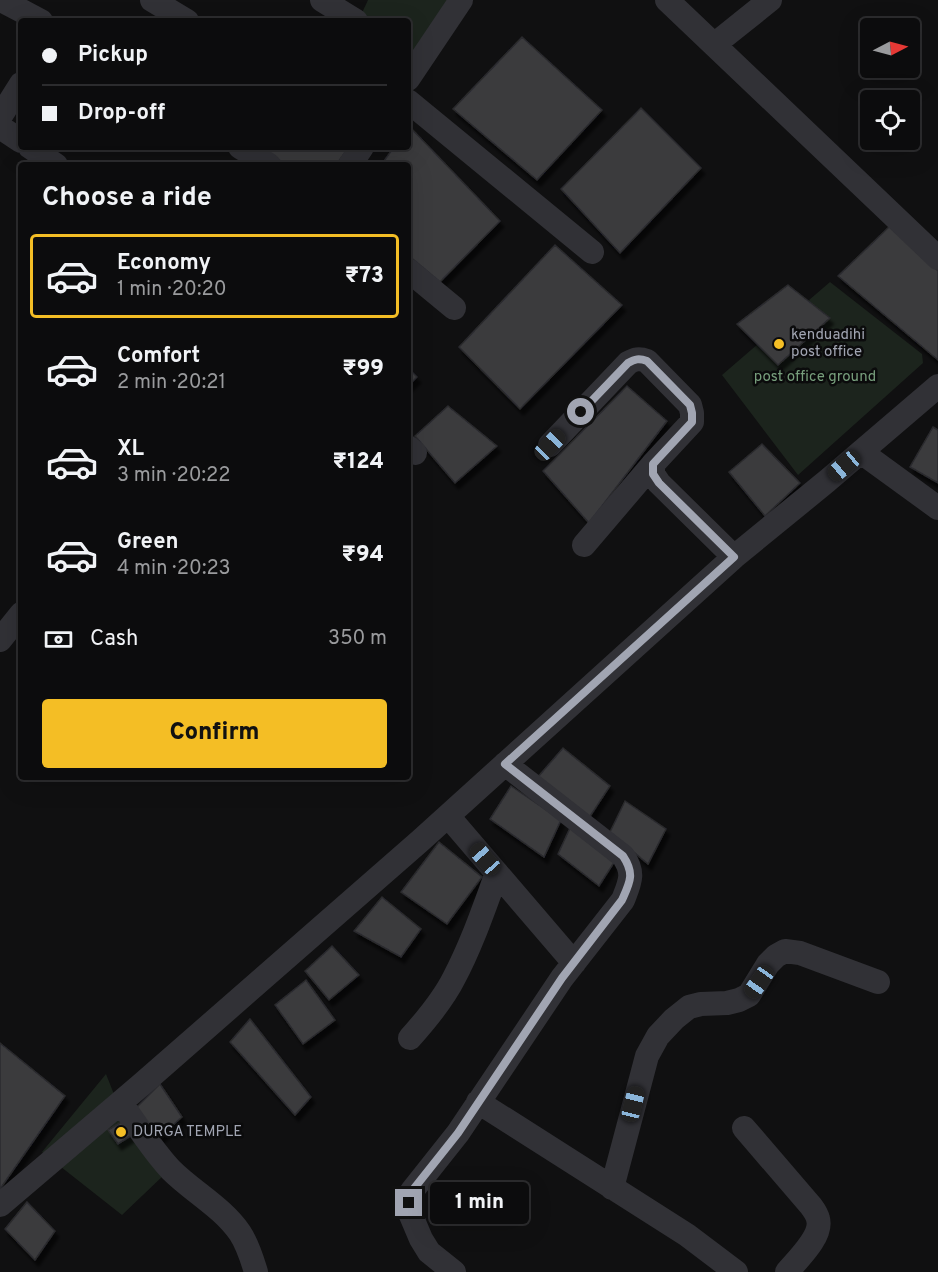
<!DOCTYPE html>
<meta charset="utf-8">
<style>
body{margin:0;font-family:Overpass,sans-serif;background:#151516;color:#f1f3f6;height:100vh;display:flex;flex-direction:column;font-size:22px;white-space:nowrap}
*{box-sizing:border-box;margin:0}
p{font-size:20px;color:#9a9b9d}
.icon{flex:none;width:33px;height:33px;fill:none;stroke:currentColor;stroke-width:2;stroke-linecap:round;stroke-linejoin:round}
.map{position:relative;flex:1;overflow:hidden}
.drawer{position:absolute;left:18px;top:162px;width:393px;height:618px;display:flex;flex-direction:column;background:#0c0c0d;border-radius:6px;box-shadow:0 6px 24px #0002,0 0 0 2px #2c2c2e}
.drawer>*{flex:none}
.hud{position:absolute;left:18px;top:18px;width:393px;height:132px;border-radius:6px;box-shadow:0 6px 24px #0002,0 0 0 2px #2c2c2e;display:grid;align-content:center;height:132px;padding:0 24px;background:#0c0c0d}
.needle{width:39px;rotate:84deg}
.buttons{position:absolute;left:860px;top:18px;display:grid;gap:12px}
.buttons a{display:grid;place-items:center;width:60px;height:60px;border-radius:6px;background:#0c0c0d;box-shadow:0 6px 24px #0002,0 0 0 2px #2c2c2e;font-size:30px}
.end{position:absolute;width:27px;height:27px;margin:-14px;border:8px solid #a1a5b2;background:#111;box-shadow:0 0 0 3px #111}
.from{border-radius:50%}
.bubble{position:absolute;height:42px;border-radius:6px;background:#0c0c0d;box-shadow:0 6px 24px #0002,0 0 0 2px #2c2c2e;font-size:20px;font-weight:800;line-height:42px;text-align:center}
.car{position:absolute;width:18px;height:36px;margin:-18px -9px;border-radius:8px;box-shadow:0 0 4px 2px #0007;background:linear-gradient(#222 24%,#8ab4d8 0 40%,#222 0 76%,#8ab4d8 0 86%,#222 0)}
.hud b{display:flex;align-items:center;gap:21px;height:57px;font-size:22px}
.hud b+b{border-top:2px solid #2c2c2e}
.hud i{width:15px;height:15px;background:#f1f3f6}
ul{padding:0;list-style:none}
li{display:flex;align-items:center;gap:18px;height:84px;margin:0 12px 9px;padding:0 12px;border:3px solid transparent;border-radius:6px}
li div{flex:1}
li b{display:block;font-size:22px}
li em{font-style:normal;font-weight:800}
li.selected{border-color:#f4be25}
li>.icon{width:54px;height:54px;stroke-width:1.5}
h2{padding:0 24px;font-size:27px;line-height:72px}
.pay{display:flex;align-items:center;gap:15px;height:66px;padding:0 24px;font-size:22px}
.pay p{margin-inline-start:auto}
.primary-button{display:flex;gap:12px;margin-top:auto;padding:12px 24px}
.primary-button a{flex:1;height:69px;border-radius:6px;background:#f4be25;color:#111;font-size:24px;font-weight:800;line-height:69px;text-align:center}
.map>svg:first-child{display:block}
.green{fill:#1c241d}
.building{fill:#3a3a3e;stroke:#2a2a2d;stroke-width:1.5;filter:url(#shadow)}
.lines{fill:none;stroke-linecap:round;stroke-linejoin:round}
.minor{stroke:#313136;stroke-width:24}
.route{stroke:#a1a5b2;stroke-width:8}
.poi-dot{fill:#f4be25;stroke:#0b0b0c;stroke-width:2}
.labels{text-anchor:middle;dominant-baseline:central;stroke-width:5;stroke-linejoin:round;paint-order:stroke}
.poi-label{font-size:15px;fill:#a1a5b2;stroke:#0b0b0c;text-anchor:start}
.park-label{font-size:15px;fill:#779e7c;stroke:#0b0b0c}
</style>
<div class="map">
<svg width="938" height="1272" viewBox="0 0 938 1272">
<defs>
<filter id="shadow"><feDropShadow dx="3.5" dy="6" stdDeviation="1.5" flood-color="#0009"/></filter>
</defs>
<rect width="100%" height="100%" fill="#101011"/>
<path class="green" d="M368 0H450L417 53 408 47V21H369L361 15Z
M830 282 922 354 923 363 798 475 722 375Z
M106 1074 121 1112 165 1174 122 1215 42 1152Z"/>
<path class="building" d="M522 37 602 110 537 180 453 109Z
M641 108 701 168 620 253 561 189Z
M409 126 500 221 440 282 408 255V165H381L394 147H408Z
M271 147H349L336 165H286L268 152Z
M891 225 938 271V360L838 276Z
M555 245 622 305 520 409 459 347Z
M788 285 830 318 778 365 737 324Z
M408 368 417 377 408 386Z
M627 386 667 421 589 523 543 471Z
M448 406 497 446 455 483 415 436Z
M933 427 938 430V483L910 467Z
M762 444 800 483 765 516 729 472Z
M563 748 610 786 589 818 537 778Z
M511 786 561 820 544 857 490 819Z
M625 801 666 829 648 864 610 832Z
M570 828 615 861 599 886 558 854Z
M439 842 482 877 447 924 401 892Z
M382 897 421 929 401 957 354 931Z
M332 946 359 975 329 1000 305 971Z
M306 980 335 1020 303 1044 275 1005Z
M250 1019 311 1097 295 1115 230 1042Z
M0 1043 65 1096 0 1189Z
M160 1084 182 1117 158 1139 135 1109Z
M125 1120 135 1133 118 1144 108 1130Z
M27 1202 55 1231 35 1260 5 1229Z"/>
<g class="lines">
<path class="minor" d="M1 0 41 21
M152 0 187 21
M322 0 356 21
M667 0 938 258
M715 44 770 0
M408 79 461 0
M408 101 592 252
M0 117 21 84
M0 127 21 141
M30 147 56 165
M240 147 269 165
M350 165 362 147
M408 270 454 308
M550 445 628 363C635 359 639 358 647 361L690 405 692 413V422L653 464V474L659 483 734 557
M408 447 415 453
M861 452 938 508
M584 545 653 464
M0 640 21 614
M448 816 574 963
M410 1038C427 1019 443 1000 454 978 472 944 484 908 497 873
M478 1102 687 1235 736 1272
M121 1103C137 1125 152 1150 171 1170 193 1192 222 1207 240 1233 248 1245 252 1259 256 1272
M744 1128 811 1206C814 1210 817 1214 818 1219 823 1236 797 1260 787 1272
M612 1188 647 1056 658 1036 674 1019 689 1007 701 1004 727 1003 739 1000 749 995 768 964 776 956 785 951 800 953 878 982
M0 1205 141 1085 420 841 734 557 827 481 938 386
M454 1272 429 1252 421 1239 410 1213 409 1203 412 1191 458 1133 562 978 623 900C630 882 635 873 623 856L505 764"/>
</g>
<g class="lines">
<path class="route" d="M409 1203 412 1191 458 1133 562 978 622 900C630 882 635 874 623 856L505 764 734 557 659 483 653 474V464L692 422V413L690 405 647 361C639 358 635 359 628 363L581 412"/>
</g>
<g class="poi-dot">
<circle cx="779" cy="344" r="6"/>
<circle cx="121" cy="1132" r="6"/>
</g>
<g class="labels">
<g class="poi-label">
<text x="791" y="335">kenduadihi<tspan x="791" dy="17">post office</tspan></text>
<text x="133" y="1132">DURGA TEMPLE</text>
</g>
<g class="park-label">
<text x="815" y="377">post office ground</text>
</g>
</g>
</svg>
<div class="buttons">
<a><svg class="needle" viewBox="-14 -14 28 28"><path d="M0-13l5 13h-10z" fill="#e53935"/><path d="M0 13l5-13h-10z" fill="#9a9b9d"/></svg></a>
<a><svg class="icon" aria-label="locate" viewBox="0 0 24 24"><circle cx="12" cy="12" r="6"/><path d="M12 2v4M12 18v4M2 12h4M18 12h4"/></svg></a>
</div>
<i class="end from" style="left:581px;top:412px"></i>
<i class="end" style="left:409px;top:1203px"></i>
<div class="bubble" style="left:430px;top:1182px;width:99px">1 min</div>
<i class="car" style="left:550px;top:445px;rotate:44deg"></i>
<i class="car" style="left:844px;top:466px;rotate:230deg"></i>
<i class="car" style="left:485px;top:859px;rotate:319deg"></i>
<i class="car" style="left:759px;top:982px;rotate:215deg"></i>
<i class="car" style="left:633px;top:1104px;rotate:14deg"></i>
<div class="hud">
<b><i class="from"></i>Pickup</b>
<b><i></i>Drop-off</b>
</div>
<section class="drawer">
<h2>Choose a ride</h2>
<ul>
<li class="selected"><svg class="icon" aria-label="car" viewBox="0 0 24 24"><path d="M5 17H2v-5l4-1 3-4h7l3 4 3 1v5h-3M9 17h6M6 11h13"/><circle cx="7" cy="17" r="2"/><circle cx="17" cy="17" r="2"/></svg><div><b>Economy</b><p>1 min · 20:20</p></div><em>₹73</em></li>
<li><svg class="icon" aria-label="car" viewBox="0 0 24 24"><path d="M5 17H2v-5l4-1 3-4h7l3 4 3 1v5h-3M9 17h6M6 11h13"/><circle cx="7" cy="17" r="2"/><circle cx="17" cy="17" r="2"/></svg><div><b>Comfort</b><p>2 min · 20:21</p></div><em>₹99</em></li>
<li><svg class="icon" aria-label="car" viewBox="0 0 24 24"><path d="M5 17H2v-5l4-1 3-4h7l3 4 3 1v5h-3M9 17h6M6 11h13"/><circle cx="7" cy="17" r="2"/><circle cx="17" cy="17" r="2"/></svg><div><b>XL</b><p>3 min · 20:22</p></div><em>₹124</em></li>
<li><svg class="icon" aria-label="car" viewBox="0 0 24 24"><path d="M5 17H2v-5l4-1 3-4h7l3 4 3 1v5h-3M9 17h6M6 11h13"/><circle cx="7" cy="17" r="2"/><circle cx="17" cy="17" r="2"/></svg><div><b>Green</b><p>4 min · 20:23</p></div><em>₹94</em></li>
</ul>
<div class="pay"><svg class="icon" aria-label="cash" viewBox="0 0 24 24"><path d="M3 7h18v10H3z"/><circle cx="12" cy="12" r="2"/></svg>Cash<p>350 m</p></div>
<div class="primary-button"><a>Confirm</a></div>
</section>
</div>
